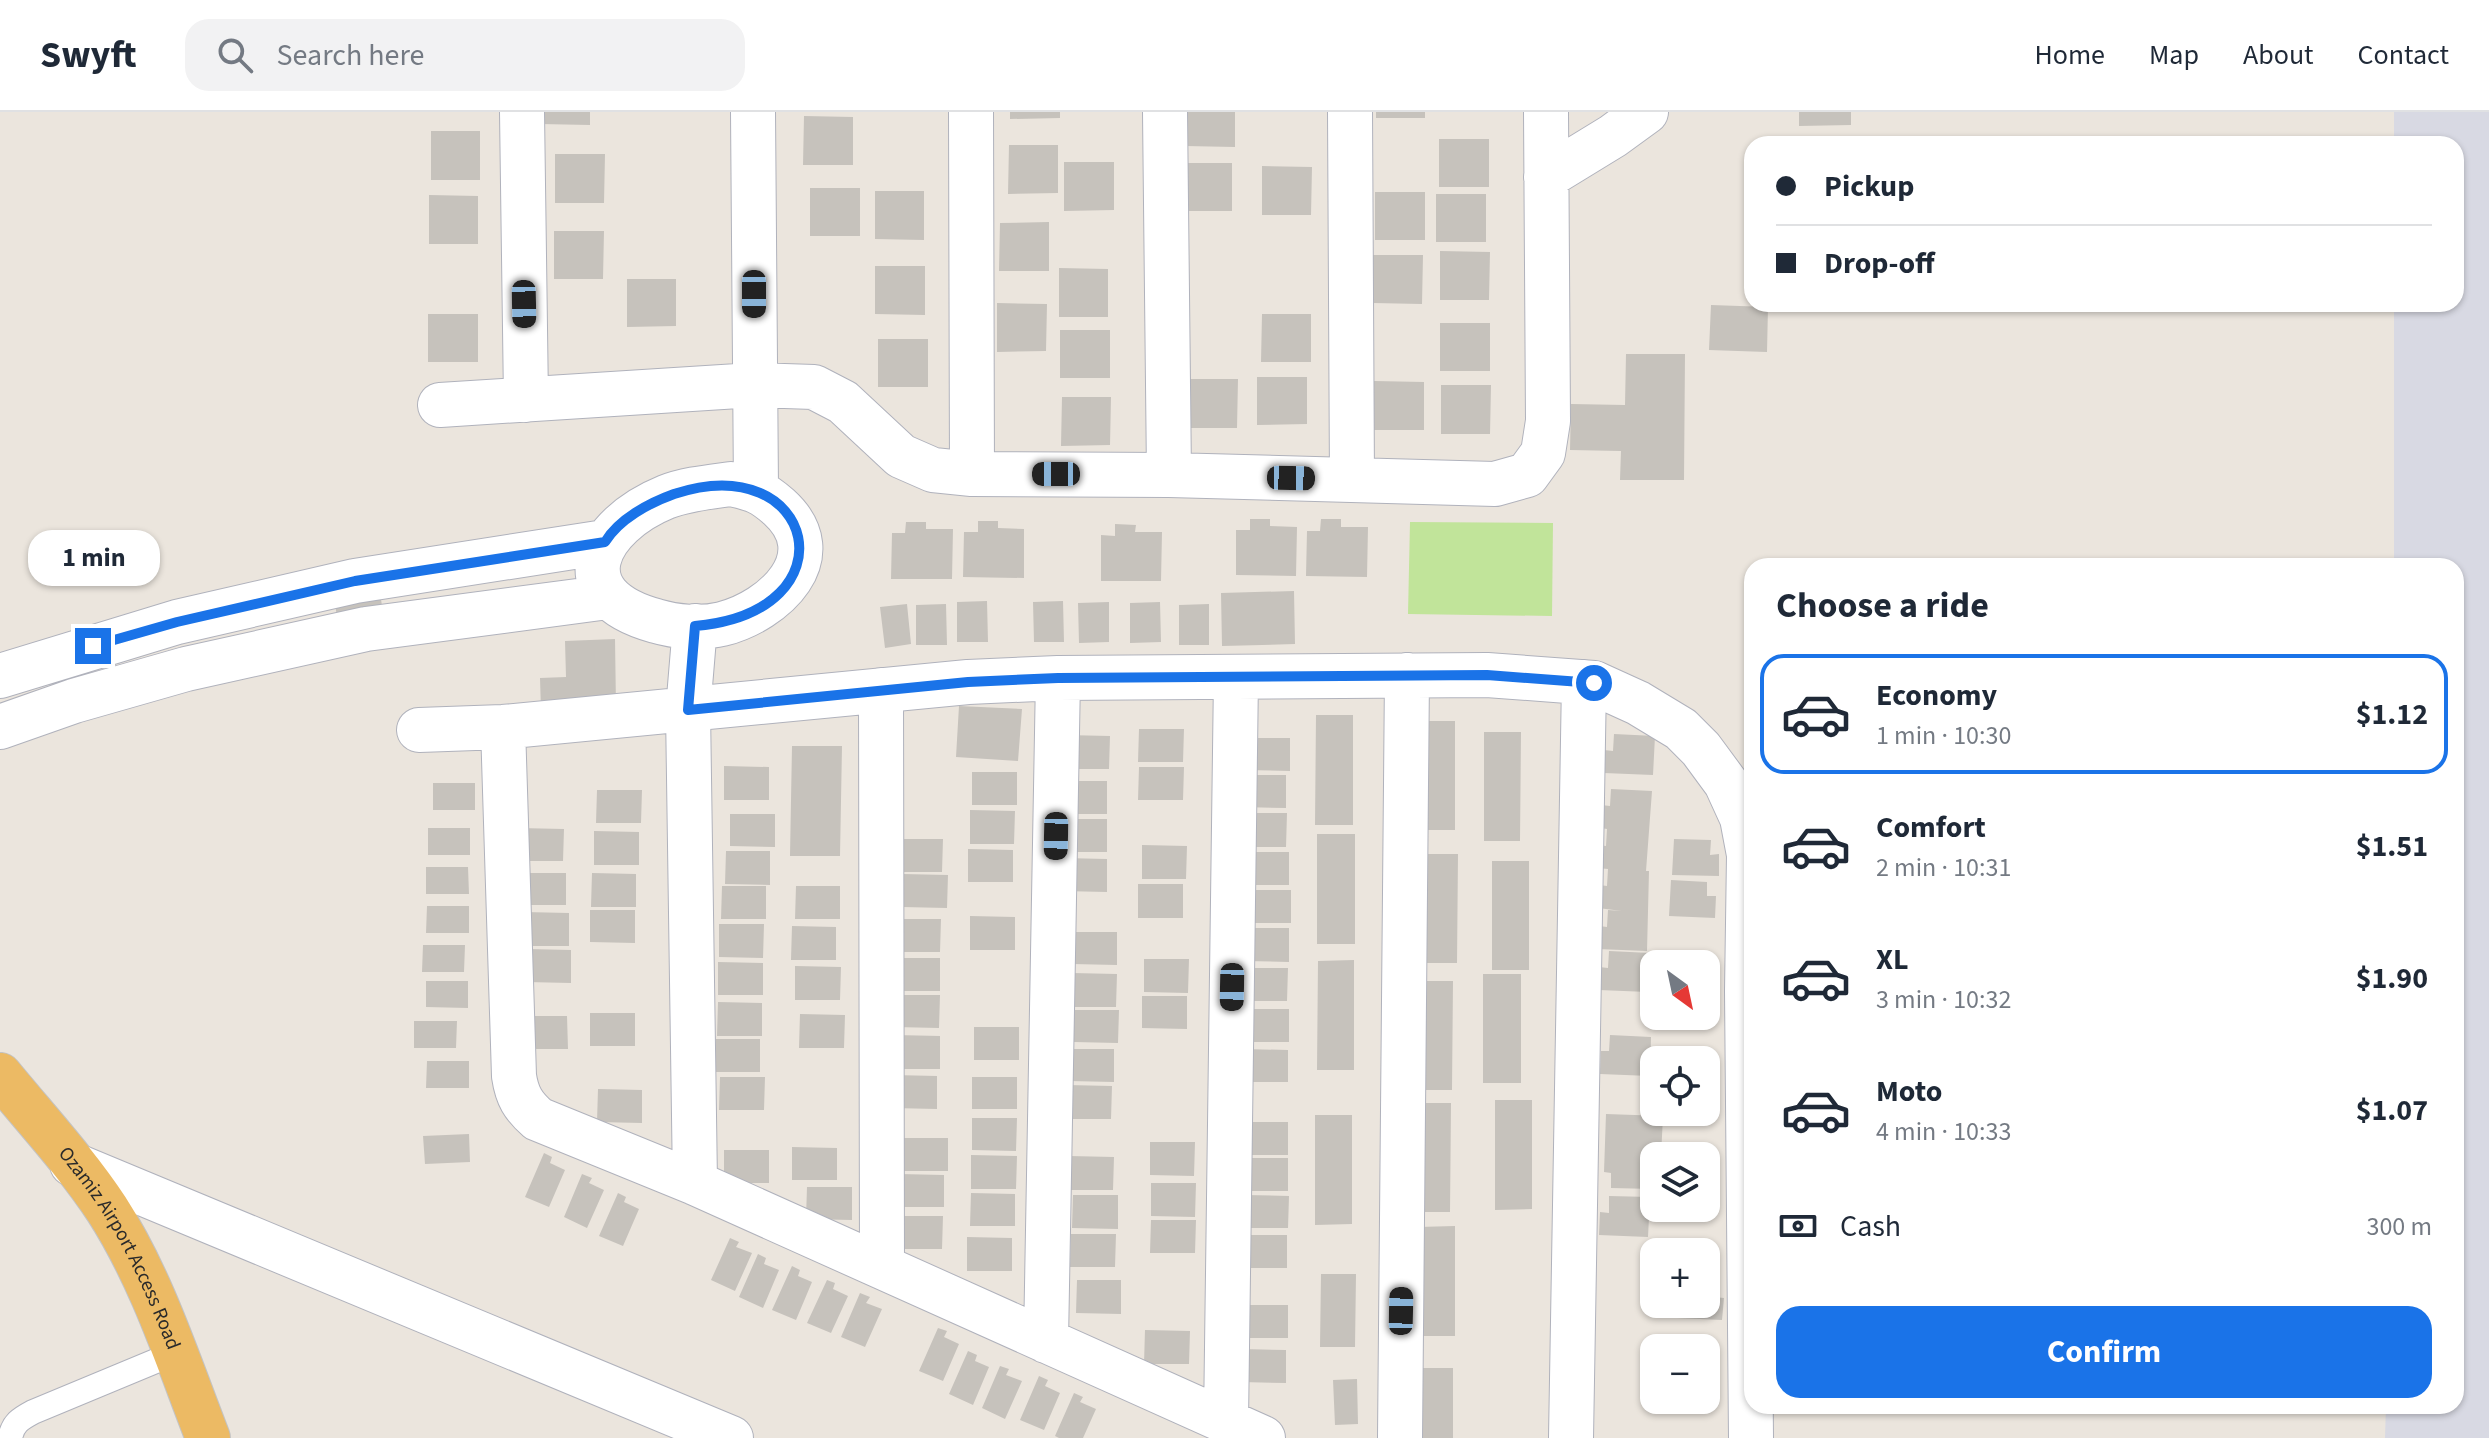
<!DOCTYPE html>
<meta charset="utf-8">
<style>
body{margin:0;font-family:"Source Sans 3",sans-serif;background:#f2f2f3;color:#1f2937;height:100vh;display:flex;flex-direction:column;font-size:30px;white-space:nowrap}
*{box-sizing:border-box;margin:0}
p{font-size:26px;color:#747a83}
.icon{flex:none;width:44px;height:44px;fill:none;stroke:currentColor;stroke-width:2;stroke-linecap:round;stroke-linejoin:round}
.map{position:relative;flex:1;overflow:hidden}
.panel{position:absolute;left:1744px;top:446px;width:720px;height:856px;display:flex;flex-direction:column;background:#fff;border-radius:24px;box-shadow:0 2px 6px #0004}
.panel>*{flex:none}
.banner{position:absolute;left:1744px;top:24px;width:720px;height:176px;border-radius:24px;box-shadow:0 2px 6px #0004;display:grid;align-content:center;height:176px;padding:0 32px;background:#fff}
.needle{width:52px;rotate:147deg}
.controls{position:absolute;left:1640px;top:838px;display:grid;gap:16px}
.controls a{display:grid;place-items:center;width:80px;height:80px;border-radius:16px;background:#fff;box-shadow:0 2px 6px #0004;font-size:40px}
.end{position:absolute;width:36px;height:36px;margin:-18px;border:10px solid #1a73e8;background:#fff;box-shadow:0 0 0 4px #fff}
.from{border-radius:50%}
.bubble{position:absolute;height:56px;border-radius:24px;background:#fff;box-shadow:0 2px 6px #0004;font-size:26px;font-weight:700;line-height:56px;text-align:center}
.car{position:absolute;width:24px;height:48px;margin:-24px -12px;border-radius:10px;box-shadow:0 0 6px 2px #0007;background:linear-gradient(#222 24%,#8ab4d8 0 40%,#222 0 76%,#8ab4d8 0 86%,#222 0)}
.banner b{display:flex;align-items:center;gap:28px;height:76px;font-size:30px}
.banner b+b{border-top:2px solid #e0e1e3}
.banner i{width:20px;height:20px;background:#1f2937}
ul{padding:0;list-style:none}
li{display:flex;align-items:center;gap:24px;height:120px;margin:0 16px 12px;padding:0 16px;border:4px solid transparent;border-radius:24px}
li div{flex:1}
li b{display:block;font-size:30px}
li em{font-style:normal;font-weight:700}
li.current{border-color:#1a73e8}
li>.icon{width:72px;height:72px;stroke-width:1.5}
h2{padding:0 32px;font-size:36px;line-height:96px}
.pay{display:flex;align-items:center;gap:20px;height:88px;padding:0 32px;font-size:30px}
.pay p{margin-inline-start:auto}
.cta{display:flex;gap:16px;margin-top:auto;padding:16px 32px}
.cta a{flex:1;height:92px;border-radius:24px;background:#1a73e8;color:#fff;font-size:32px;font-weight:700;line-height:92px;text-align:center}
header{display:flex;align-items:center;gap:48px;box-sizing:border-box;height:112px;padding:0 40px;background:#fff;border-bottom:2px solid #e0e1e3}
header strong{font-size:38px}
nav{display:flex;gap:44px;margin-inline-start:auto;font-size:28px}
.search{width:560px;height:72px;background:#f2f2f3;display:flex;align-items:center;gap:20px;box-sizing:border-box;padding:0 28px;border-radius:24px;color:#747a83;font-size:30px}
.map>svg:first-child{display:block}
.airport{fill:#d8d9e3}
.pitch{fill:#c1e49a}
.building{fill:#c6c2bc}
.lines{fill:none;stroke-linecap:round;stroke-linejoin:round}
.service-casing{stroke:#b0b2bc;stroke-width:26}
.minor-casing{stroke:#b0b2bc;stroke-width:46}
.trunk-casing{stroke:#c3c3c3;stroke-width:46}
.service{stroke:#fff;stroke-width:24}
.minor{stroke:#fff;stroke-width:44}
.trunk{stroke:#ecba64;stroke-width:44}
.route{stroke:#1a73e8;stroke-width:10}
.labels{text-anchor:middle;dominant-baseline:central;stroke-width:6;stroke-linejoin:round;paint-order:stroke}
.street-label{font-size:20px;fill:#2a2a2a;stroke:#fff}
</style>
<header>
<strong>Swyft</strong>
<div class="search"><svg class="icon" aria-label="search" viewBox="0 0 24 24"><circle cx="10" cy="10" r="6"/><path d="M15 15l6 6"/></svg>Search here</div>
<nav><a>Home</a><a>Map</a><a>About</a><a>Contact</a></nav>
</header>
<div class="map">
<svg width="2489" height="1326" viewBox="0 0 2489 1326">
<rect width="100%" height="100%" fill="#ebe5dd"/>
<path class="airport" d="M2394 0H2489V1326H2385L2386 1294H2456V454H2394V192H2456V32H2394Z"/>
<path class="pitch" d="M1410 410 1553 411 1552 504 1408 502Z"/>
<path class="building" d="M540 0H590V13L540 12Z
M1010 0H1060V6L1010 7Z
M1185 0H1235V35L1185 34Z
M1376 0H1425V6H1376Z
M1799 0H1851V13L1799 14Z
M804 4 853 5V53H803Z
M431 19H480V68H431Z
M1439 27H1489V75H1439Z
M1009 33H1058V81L1008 82Z
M555 42H605L604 91H555Z
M1064 50H1114V98L1064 99Z
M1183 51H1232V99H1182Z
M1262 54 1312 55 1311 103H1262Z
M810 76H860V124H810Z
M875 79H924V128L875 127Z
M1375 80H1425V128H1375Z
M1436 82H1486V130H1436Z
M429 83 478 84V132H429Z
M1049 110V159H999L1000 111Z
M554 119H604L603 167H554Z
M1440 139 1490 140 1489 188H1440Z
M1373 143H1423L1422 192 1373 191Z
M875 154H925V203L875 202Z
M1059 156 1108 157V205H1059Z
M627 167H676V214L627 215Z
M997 191 1047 192 1046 239 997 240Z
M1711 193 1768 195 1767 240 1709 238Z
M428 202H478V250H428Z
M1262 202H1311V250H1261Z
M1440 211H1490V259H1440Z
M1060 218H1110V266H1060Z
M878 227H928V275H878Z
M1626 242H1685L1684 368H1620L1621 339 1570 338 1571 292 1625 293Z
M1257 265H1307V312L1257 313Z
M1188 267H1238L1237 316H1188Z
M1374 269 1424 270V318H1374Z
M1441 273H1491L1490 322H1441Z
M1062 285H1111L1110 333 1061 334Z
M1250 407H1270V414L1297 415 1296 464 1236 463V418H1250Z
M1321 407H1341V415H1368L1367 465 1306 464 1307 419H1320Z
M978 409H998V416L1024 417V466L963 465 964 420H978Z
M906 410H926V417H953L952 467H891L892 421H905Z
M1115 412 1136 413 1135 420H1162L1161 469H1101V423L1115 424Z
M379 476 384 505 338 513 334 484Z
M1294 479 1295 532 1222 534 1221 481Z
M987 489 988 530H957V490Z
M1063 489 1064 530H1034L1033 490Z
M1109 490V530L1079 531 1078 491Z
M1160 490 1161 530 1130 531V491Z
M907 492 911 532 885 536 880 495Z
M946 492 947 533H916V493Z
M1209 492V533H1179V493Z
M615 527 616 595 541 598 540 566 566 565 565 529Z
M959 594 1022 597 1018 649 956 645Z
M1316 603H1353V713H1315Z
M1418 609H1455V718H1418Z
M1139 617H1184L1183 650H1138Z
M1484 620H1521L1520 729H1484Z
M1614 622 1655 624 1653 663 1604 661V638L1613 639Z
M1065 623 1110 624 1109 657H1065Z
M1245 626H1290V659L1244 658Z
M792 634H842L840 744H790Z
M724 654 769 655V688H724Z
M1139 655H1184L1183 688H1138Z
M972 660H1017V693H972Z
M1241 663H1286V696L1241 695Z
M1063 669H1107V702H1062Z
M433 671H475V698H433Z
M1611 677 1652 679 1646 759H1649L1647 839 1597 837 1599 814 1607 815 1608 798 1622 799 1598 796 1599 773 1607 774 1608 757 1597 756V733L1606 734 1607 717 1601 716V693L1610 694Z
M597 678H642L641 711H596Z
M970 698 1015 699 1014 732H970Z
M1242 701H1287L1286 735H1242Z
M730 702H775V735L730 734Z
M1062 707H1107V740H1062Z
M428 716H470V743H428Z
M518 716 564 717 563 749H518Z
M594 719 639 720V753H594Z
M1317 722H1355V832H1317Z
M898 727H943L942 760H897Z
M1674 727 1711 728 1710 743 1719 742V764L1672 763Z
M1142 733 1187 734 1186 767H1142Z
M968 737 1013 738V770H968Z
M726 739H770V773L725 772Z
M1244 740H1289V773H1244Z
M1421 742H1458L1457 851H1420Z
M1063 746 1107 747V780L1062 779Z
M1492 749H1529V858H1492Z
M426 755H468L469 782H426Z
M522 761H566V793H521Z
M592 761 636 762V795H591Z
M902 762 948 763 947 796 902 795Z
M1671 768 1707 770V784H1716L1715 806 1669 804Z
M1138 772H1183V806H1138Z
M722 774H766V807H721Z
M796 774H840V807H795Z
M1246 778H1291V811H1246Z
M427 794H469V821H426Z
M590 798H635V831L590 830Z
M524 800 569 801V834H524Z
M970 804 1015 805V838H970Z
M896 807H941L940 840H896Z
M719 812H764L763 846 719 845Z
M792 814 836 815V848H791Z
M1244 816H1289V850L1244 849Z
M1072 820H1117V853L1072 852Z
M423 833H465L464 860H422Z
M527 837 571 838V871L526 870Z
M1609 839 1650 841 1648 880 1599 878V855L1608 856Z
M895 846H940V879H894Z
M1144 847H1189L1188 881 1144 880Z
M1354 848V958H1317L1318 849Z
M718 850 763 851V883H718Z
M795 854 841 855 840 888H795Z
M1243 856H1288L1287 889H1243Z
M1072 861 1117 862 1116 895H1071Z
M1483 862H1521V971H1483Z
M426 869H468V896L426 895Z
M1416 869H1453L1452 978H1416Z
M895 883H940L939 916 895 915Z
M1142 884H1187V917L1142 916Z
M718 890 762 891V924H717Z
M1244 897H1289V930H1244Z
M1074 898H1119L1118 931 1074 930Z
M590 901H635V934H590Z
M800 902 845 903 844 936H799Z
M523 904H567L568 937H522Z
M414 909H457L456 936H414Z
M974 915H1019V948H974Z
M895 923 940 924V957H895Z
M1610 923 1651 925 1650 964 1600 962 1601 939H1609Z
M716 927H760V960H715Z
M1069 937H1114V970L1069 969Z
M1243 937 1288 938V970H1243Z
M1667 937 1703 938V948H1666Z
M427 949H469V976H426Z
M893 963 937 964V997L892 996Z
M720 965H765L764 998H719Z
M972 965H1017V997H972Z
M1067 973 1112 974 1111 1007H1066Z
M598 977 642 978V1011L597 1010Z
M1495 988H1532V1097L1495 1098Z
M1414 991H1451L1450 1100H1414Z
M1606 1002 1663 1004 1661 1044H1654V1077L1611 1076V1061L1604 1060Z
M1315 1003H1352V1112L1315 1113Z
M972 1006H1017L1016 1039 972 1038Z
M1243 1010H1288V1043H1243Z
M469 1022 470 1050 425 1052 423 1024Z
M904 1026H948V1059H903Z
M1150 1030H1195L1194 1064 1150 1063Z
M792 1035 837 1036V1068H792Z
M724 1038H769V1071H724Z
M544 1041 552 1045 550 1051 565 1058 549 1095 525 1085Z
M971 1043 1017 1044 1016 1077H971Z
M1069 1044 1114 1045 1113 1078H1068Z
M1243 1046H1288V1079H1242Z
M582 1062 592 1066 589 1071 604 1078 587 1116 564 1105Z
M899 1062 944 1063V1095H899Z
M1151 1071H1196L1195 1105 1151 1104Z
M807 1075H852V1108L806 1107Z
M1706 1080H1716L1715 1102 1669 1101V1096H1706Z
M618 1081 626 1085 624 1090 639 1097 623 1134 599 1124Z
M971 1081 1015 1082V1114H970Z
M1073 1083H1118V1117L1072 1116Z
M1244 1083 1289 1084 1288 1116H1243Z
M1609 1084 1650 1085 1648 1125 1599 1123 1600 1100 1609 1101Z
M898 1104H943L942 1137H898Z
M1151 1108H1196L1195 1141H1150Z
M1455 1114V1224H1418V1115Z
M1071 1122H1116L1115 1155H1070Z
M1243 1123H1287V1156H1242Z
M967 1125 1012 1126V1159H967Z
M730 1126 739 1130 736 1135 752 1141 735 1179 711 1168Z
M758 1142 766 1146 764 1152 779 1158 763 1196 739 1185Z
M792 1154 800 1158 798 1164 812 1170 796 1208 772 1198Z
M1321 1162H1356L1355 1235H1320Z
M827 1168 835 1171 833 1177 848 1184 831 1221 807 1211Z
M1077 1168H1121V1202L1076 1201Z
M1706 1171 1715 1172 1714 1185 1724 1186 1722 1208 1677 1206V1192H1706Z
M860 1181 870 1185 866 1191 882 1197 865 1235 841 1225Z
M1243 1193H1288V1226H1243Z
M938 1216 947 1219 944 1225 959 1232 943 1269 919 1259Z
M1145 1218 1190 1219 1189 1252H1144Z
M1242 1237 1286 1238V1271L1241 1270Z
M968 1239 977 1243 975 1249 989 1255 973 1293 949 1282Z
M1000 1254 1009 1257 1006 1263 1022 1269 1005 1307 982 1296Z
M1416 1256H1453V1326H1416Z
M1039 1264 1048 1268 1045 1274 1060 1281 1044 1318 1020 1308Z
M1357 1267 1358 1312 1335 1313 1333 1268Z
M1074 1281 1083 1285 1080 1290 1096 1297 1083 1326H1059L1055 1324Z"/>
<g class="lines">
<defs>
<path id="service" d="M10 1326C13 1311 20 1307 33 1300L175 1241"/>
<path id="minor" d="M522 0 526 288
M753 0 756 377
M971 0 972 362
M1165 0 1169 363
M1350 0 1352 368
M1546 65 1613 24 1646 0
M440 293 754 273 814 275 843 290 901 344 933 358 972 362 1169 363 1495 372 1527 363 1543 341 1548 309 1546 0
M731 372C754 377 762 380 779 395 833 444 774 499 722 512 701 517 676 515 656 509 561 483 595 414 666 385 687 377 709 375 731 372Z
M695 514 688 598 695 1071
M0 564 177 510 355 469 605 430
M881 578 882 1155
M0 615 74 589 186 557 366 517 608 485
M503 615 514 964C517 984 523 994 538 1007L695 1071 1263 1326
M419 618 503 615 968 570 1058 566 1487 563 1594 571 1638 591 1681 617 1701 637 1726 671 1742 706 1749 743 1747 879 1751 1326
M72 1052 731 1326
M1046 1229 1058 566
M1226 1310 1236 565
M1400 1326 1407 563
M1571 1326 1584 570"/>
<g id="trunk">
<path id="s1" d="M0 963C36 1007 76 1050 107 1097 152 1167 178 1249 208 1326"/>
</g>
</defs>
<use href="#service" class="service-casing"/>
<use href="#minor" class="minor-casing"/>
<use href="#trunk" class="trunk-casing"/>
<use href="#service" class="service"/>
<use href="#minor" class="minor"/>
<use href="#trunk" class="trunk"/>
</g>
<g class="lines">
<path class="route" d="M93 534 177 510 355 469 605 430C619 407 649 391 674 382 816 335 856 500 695 514L688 598 968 570 1058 566 1487 563 1594 571"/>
</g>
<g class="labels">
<g class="street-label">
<text stroke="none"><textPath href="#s1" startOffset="212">Ozamiz Airport Access Road</textPath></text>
</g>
</g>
</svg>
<div class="controls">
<a><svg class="needle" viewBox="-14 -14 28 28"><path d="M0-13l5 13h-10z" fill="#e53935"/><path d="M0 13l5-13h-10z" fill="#747a83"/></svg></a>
<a><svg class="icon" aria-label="locate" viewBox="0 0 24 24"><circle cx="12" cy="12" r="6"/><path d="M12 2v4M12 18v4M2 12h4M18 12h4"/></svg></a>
<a><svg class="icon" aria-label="layers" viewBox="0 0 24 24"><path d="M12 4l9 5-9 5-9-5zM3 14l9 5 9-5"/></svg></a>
<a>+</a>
<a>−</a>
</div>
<i class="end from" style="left:1594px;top:571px"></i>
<i class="end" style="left:93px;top:534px"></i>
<div class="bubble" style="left:28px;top:418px;width:132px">1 min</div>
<i class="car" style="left:754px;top:182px;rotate:180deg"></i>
<i class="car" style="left:524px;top:192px;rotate:179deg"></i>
<i class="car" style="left:1056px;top:362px;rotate:270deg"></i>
<i class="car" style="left:1291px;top:366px;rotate:91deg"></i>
<i class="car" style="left:1056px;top:724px;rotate:181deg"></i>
<i class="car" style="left:1232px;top:875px;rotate:181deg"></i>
<i class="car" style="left:1401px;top:1199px;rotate:1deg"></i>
<div class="banner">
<b><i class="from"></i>Pickup</b>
<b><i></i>Drop-off</b>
</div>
<section class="panel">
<h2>Choose a ride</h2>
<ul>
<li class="current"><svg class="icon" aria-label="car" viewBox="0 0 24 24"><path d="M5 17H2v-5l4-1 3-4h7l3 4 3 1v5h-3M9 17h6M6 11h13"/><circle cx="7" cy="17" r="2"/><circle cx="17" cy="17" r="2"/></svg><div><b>Economy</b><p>1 min · 10:30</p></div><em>$1.12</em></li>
<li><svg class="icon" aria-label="car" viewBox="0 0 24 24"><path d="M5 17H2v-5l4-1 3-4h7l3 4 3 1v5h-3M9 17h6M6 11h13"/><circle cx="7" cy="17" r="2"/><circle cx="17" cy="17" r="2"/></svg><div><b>Comfort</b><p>2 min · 10:31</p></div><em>$1.51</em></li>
<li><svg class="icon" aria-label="car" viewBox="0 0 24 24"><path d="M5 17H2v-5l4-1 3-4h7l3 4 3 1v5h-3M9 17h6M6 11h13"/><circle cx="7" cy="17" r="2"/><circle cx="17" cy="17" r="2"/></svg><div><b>XL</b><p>3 min · 10:32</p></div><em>$1.90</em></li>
<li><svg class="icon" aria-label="car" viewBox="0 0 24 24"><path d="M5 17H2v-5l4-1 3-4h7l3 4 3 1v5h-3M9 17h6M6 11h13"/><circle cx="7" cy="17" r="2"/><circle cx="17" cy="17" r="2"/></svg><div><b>Moto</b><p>4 min · 10:33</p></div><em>$1.07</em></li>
</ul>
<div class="pay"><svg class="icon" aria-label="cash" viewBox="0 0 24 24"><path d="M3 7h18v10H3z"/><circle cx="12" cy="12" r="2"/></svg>Cash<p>300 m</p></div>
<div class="cta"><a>Confirm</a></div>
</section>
</div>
